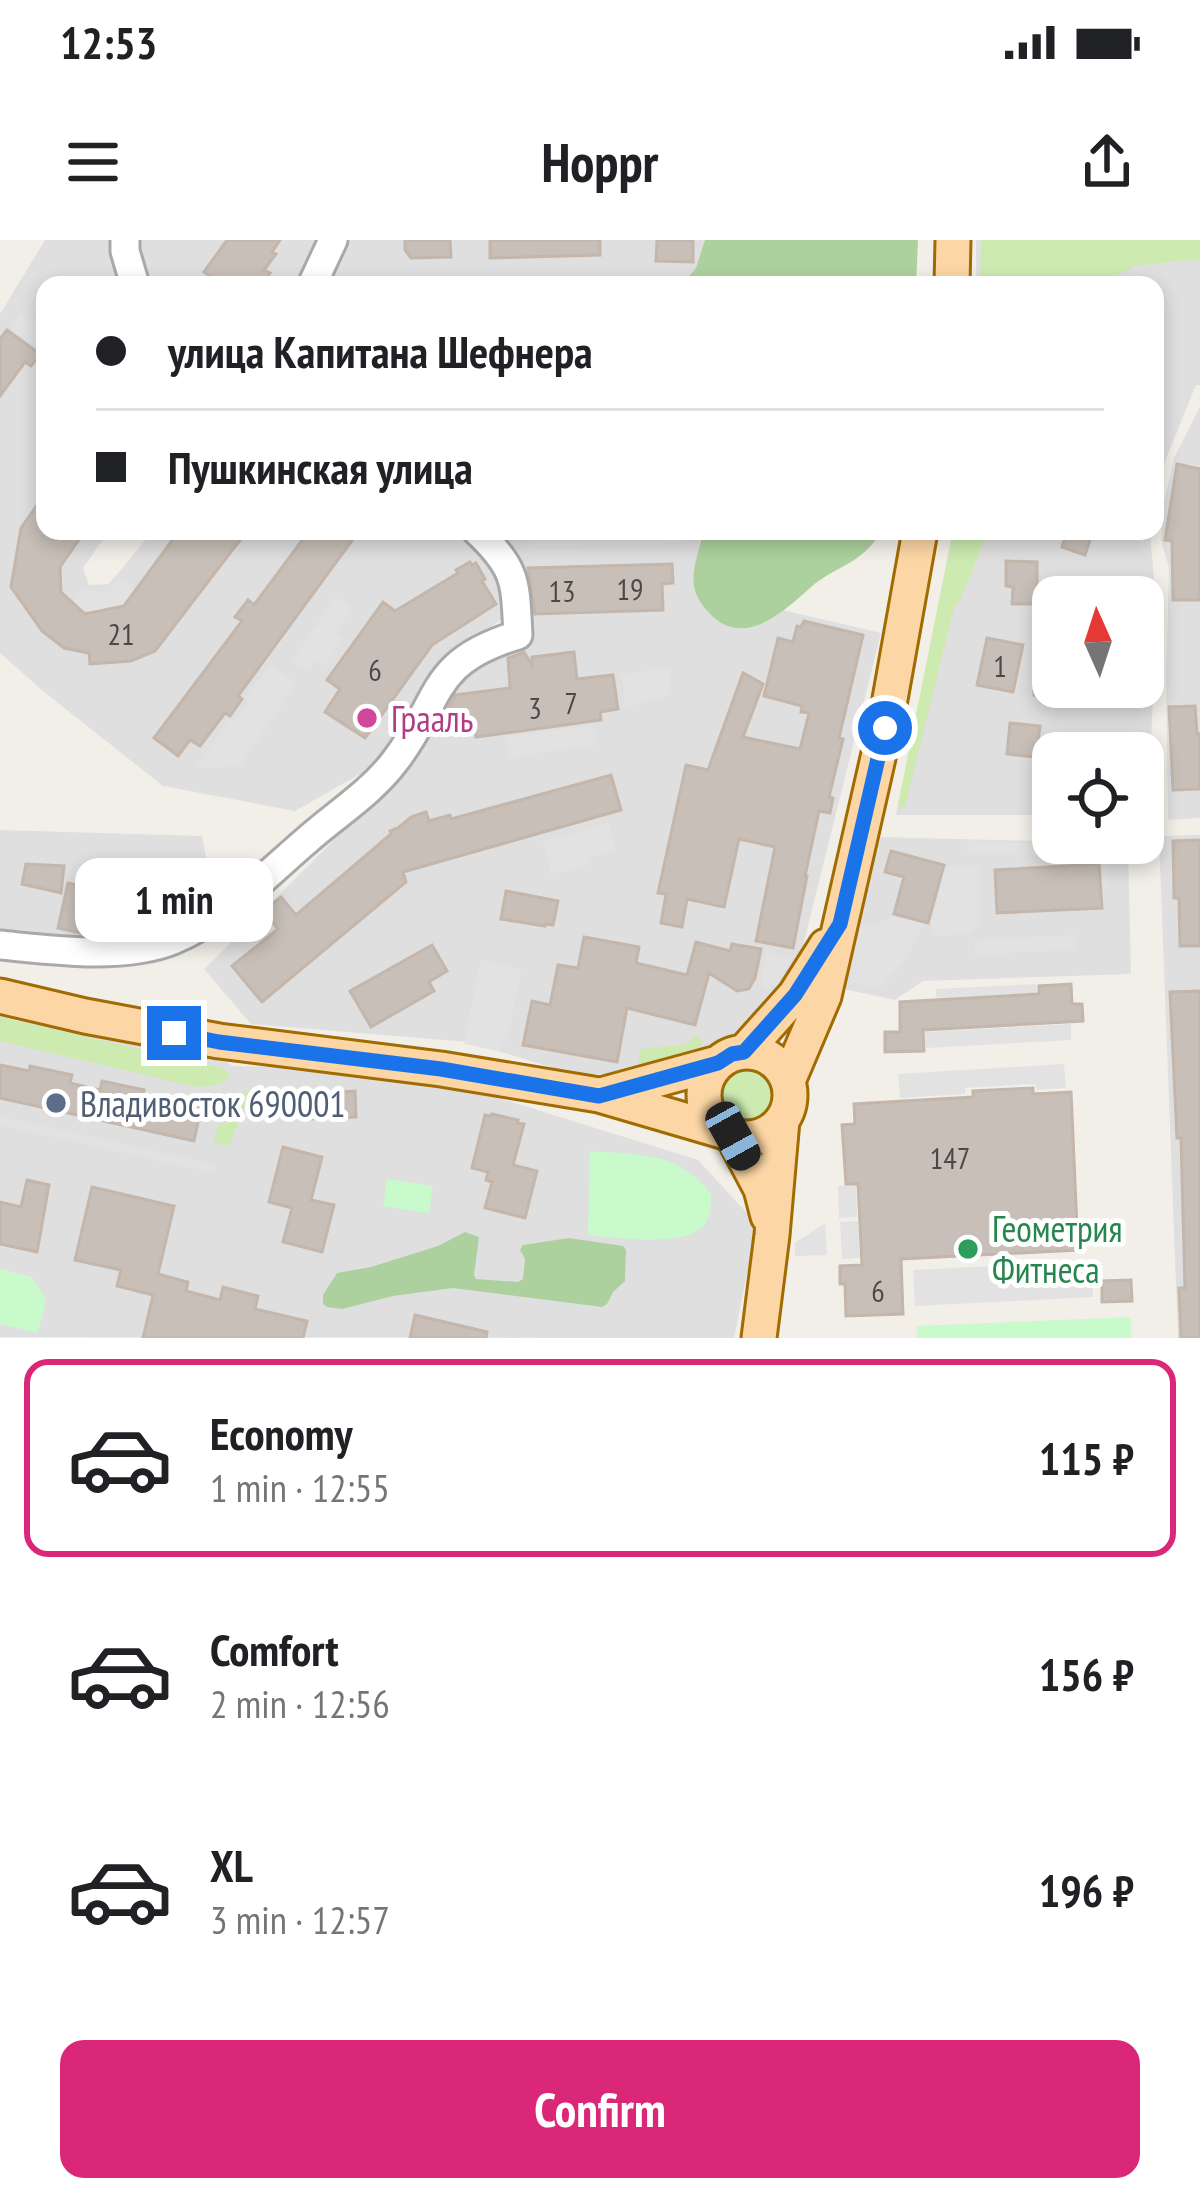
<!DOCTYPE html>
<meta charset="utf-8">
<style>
body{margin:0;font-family:"PT Sans Narrow",sans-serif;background:#f6f6f6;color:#202124;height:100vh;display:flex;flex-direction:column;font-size:45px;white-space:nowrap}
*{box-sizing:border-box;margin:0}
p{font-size:39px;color:#757577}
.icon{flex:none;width:66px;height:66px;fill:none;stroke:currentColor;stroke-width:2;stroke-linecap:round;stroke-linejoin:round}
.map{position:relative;height:1098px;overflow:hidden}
.side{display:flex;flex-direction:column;background:#fff;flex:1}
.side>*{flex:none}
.hud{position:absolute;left:36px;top:36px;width:1128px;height:264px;border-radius:24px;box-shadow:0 6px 18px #0003;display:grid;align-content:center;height:264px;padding:0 60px;background:#fff}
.needle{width:78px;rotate:357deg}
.controls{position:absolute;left:1032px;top:336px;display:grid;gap:24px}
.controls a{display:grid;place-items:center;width:132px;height:132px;border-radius:24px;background:#fff;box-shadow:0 6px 18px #0003;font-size:60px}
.end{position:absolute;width:54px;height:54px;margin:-27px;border:15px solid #1a73e8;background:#fff;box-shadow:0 0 0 6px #fff}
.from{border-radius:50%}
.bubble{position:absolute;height:84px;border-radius:24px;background:#fff;box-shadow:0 6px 18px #0003;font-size:39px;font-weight:800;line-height:84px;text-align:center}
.car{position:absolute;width:36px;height:72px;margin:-36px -18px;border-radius:15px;box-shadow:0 0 9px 3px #0007;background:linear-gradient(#222 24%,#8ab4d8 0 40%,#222 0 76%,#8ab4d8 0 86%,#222 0)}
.hud b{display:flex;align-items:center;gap:42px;height:114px;font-size:45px}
.hud b+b{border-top:3px solid #e0e0e0}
.hud i{width:30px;height:30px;background:#202124}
ul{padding:21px 0 0;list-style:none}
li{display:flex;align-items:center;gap:36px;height:198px;margin:0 24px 18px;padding:0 36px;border:6px solid transparent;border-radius:24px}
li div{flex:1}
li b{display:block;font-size:45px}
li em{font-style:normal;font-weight:800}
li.on{border-color:#db2777}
li>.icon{width:108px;height:108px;stroke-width:1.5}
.cta{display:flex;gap:24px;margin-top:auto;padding:24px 60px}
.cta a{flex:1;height:138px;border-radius:24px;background:#db2777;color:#fff;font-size:48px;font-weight:800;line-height:138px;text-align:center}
.status{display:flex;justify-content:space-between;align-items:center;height:84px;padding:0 60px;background:#fff;direction:ltr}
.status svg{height:33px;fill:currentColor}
header{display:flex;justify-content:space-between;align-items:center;height:156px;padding:0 60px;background:#fff;font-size:54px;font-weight:800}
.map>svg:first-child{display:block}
.residential{fill:#e0dfdf;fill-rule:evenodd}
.grass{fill:#cdebb0}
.forest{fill:#add19e}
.park{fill:#c8facc}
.parking{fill:#e2e2e2}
.building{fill:#c7bfb8;stroke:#c4b6ab;stroke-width:3}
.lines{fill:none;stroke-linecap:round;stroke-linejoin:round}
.minor-casing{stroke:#a9a9a9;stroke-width:33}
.major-casing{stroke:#a06b00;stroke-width:39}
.minor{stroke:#fff;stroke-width:27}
.major{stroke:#fcd6a4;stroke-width:33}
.route{stroke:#1a73e8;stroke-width:15}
.hotel-dot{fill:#d1479c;stroke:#fff;stroke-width:4.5}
.service-dot{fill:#5c6f8a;stroke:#fff;stroke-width:4.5}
.leisure-dot{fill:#2e9e5b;stroke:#fff;stroke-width:4.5}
.labels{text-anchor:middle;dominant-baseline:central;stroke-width:10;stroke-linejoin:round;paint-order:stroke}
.number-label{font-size:30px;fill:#4b4948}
.hotel-label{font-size:36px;fill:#b23c85;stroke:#fff;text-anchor:start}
.service-label{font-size:36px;fill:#4e5e75;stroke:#fff;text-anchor:start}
.leisure-label{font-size:36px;fill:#27864d;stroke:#fff;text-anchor:start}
</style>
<div class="status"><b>12:53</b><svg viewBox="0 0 49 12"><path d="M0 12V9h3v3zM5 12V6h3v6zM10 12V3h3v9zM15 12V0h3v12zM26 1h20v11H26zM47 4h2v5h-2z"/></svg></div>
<header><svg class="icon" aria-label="menu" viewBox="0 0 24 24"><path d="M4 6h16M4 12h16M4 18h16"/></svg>Hoppr<svg class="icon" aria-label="share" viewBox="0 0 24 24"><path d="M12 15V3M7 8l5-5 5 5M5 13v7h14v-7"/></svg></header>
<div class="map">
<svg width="1200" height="1098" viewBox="0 0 1200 1098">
<rect width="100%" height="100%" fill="#f2efe9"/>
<path class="residential" d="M45 0H112L121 45H45V291H109L83 328 89 345 109 344 153 291H470L519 366 432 431 376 525 295 571 163 546 43 451 0 413V74Z
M135 0H752L765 45H143Z
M976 0H1200V145H1196L1165 221 1155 255V45H976Z
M1200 166V578L1168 580 1166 441 1169 328 1161 300 1163 266 1174 218Z
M495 291H699L701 351 881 393 797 730 747 786 712 808 617 834 577 835 468 802 251 784 204 729 333 601 403 519 450 437 528 394 525 328Z
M953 291H1150L1157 375 1149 542 1143 558V513H1053V575H896ZM1053 357H1143V447H1053Z
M0 590 202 596 218 680 146 723 0 708Z
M1200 595V1098H1178L1159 596Z
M876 597 1128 603 1131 734 923 741 895 760 844 749 854 681Z
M0 775 103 798 219 816 232 826 354 828 457 845 698 920 757 984 734 1098 0 1097Z"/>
<path class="grass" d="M981 0H1200V19L1135 26 1098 45H980Z
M953 291H988L962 356 954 368 905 566 900 569 898 565Z
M0 777 223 828 230 835C221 847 205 848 191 846L0 801Z
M695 795 703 801 700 807 643 825 638 821 641 809 688 804Z
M722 856a28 28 0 1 1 56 0a28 28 0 1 1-56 0Z
M249 850 250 852 230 905 214 904 218 883 227 884 230 875 221 872V862Z"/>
<path class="forest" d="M705 0H918L916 45H682L696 28Z
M702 291H882C859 327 837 324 810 348 785 370 747 407 713 377 704 368 696 358 694 346 691 327 701 310 702 291Z
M465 992 479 997 474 1035 476 1039 518 1042 523 1039 525 1019 520 1010 523 1005 569 998 623 1006 626 1010 625 1041 613 1052 607 1064 602 1067 453 1048 393 1056 342 1069 327 1067 323 1064V1055L337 1033 371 1027 438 1006Z"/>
<path class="park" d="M590 911C639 915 678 911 711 954 711 964 711 975 705 984 688 1008 614 998 588 995Z
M387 939 433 946 429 973 383 966Z
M0 1029 32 1037 46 1059 38 1093 0 1084Z
M1131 1077V1098H917V1086Z"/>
<path class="parking" d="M21 73 45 91 36 106 10 88Z
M530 291H683L684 303 530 307Z
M118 339 134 349 123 364 104 370 86 371 73 361 84 346 95 353 110 350Z
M336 357 352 369 336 393 343 399 325 426 315 420 308 431 292 420Z
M270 425 296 443 240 526 196 528 230 479 235 482 250 462 246 457Z
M670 427 669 455 626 468 622 434Z
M594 485 597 504 510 518 506 497Z
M608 583 616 609 588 618 589 625 551 634 543 602Z
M967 601 1107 606 1109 644 1101 645 1099 618 967 613Z
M945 626 979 627 980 685 966 694 932 696 931 684Z
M895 676 923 684 905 720 879 749 850 743 858 684 873 685Z
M1075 695 1076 709 975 715V700Z
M766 713 792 718 775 747 763 749 762 733Z
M481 720 522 730 507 798 498 811 464 804Z
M1036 744 1037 753 936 758V749Z
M1071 784V800L926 808 925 792Z
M1064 824 1066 848 1037 850 1035 844 965 848V854L900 858 898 834Z
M0 876 216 925 214 933 0 885Z
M856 945 857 977 839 978 838 946Z
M858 981 860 1018 842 1019 840 982Z
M825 983 827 1015 795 1016V1003Z
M1091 1021 1093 1057 915 1066 913 1030Z"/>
<path class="building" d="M227 0H280L272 12 276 14 264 30 270 33 261 45H222L204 32Z
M405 0H450L451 17 411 18 405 10Z
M490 0H600V15L490 18Z
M657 0H693V22L656 21Z
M7 90 40 114 31 126 25 122 0 156V99Z
M1177 224 1200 229V360H1173L1172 301 1165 300Z
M45 254V291H85L60 327 61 352 85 374 124 366 179 291H247L155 411 131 421 90 424 89 413 64 408 42 391 11 347 21 288Z
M309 291H359L238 456 242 459 230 476 225 473 200 506 190 500 178 516 154 498 242 381 235 377 248 360 254 365Z
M1067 291H1093L1085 315 1062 307Z
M1006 321 1037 322V364H1012L1013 347 1006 346Z
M470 322 472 325 476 323 485 339 482 341 496 364 432 405 365 498 325 472 340 449 327 440 383 362 395 371 458 333 456 330Z
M672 324 673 343 662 344 663 370 535 374 528 328Z
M804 381 863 395 839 498 843 499 829 557 833 558 830 573 819 571 805 636H807L793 708 756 701 775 607 739 599 724 667 687 659 682 687 661 683 666 654 658 653 686 525 708 530 743 433 763 444 743 497 800 509 809 473 801 472 802 466 764 456 778 398 793 402 797 386 801 387Z
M987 398 1023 405 1013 452 977 445Z
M524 412 532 425V417L574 412 577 439 613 435 618 469 600 472 601 480 476 497 475 489 435 493 455 455 510 448 508 418Z
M1034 447H1082L1079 464 1073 462 1072 465 1034 455Z
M1195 466 1197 494H1200V549L1173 550 1169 467Z
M1010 483 1040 486 1036 517 1007 514Z
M611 535 621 570 403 632 406 642 262 762 232 726 278 689 264 671 281 657 296 675 391 594 390 591 398 588 411 577 426 572 429 581 450 575 451 579Z
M1200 600V706H1180L1179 658H1174L1173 601Z
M891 611 944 625 928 683 894 674 904 637 885 632Z
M95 623 115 624V635L121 634 112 676 117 677 113 693 85 694 58 688 68 643 94 649Z
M26 624 64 626 61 653 22 644Z
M1099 624 1102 668 997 673 995 630Z
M186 639 190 665 159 670 155 644Z
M506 651 558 661 553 685 546 684 545 686 501 679Z
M584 697 639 707 636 723 687 735 696 702 730 711 732 704 761 709 755 738 749 749 737 751 709 733 695 785 627 768 617 822 523 805 532 761 550 765 558 725 578 728Z
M432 705 447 731 429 742 434 751 371 787 350 751Z
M1071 744 1072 764H1082L1083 781 923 790 924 811 885 812V792H900V762L1039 754V746Z
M1200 751V1098H1181L1179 1048H1185L1181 898H1177L1170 752Z
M0 825 29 831 30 826 72 835 70 843 100 850 102 841 144 850 142 859 174 867 176 858 202 864 194 901 0 858Z
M1033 848V854L1071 852 1078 1010 901 1019 903 1074 846 1076 845 1044H840V1026L862 1025 858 944H846L842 885 855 884 854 864 973 857V851Z
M355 851 356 877 309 879 308 854Z
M492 874 518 880 517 883 524 884 513 925 537 931 525 978 485 968 492 942 486 940 488 932 472 928 485 875 491 876Z
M283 907 322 917 311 960 334 965 322 1012 283 1002 292 968 269 962Z
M27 940 49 945 37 1012 0 1004V962L21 967Z
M92 947 174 966 158 1034 188 1042 186 1051 220 1060 223 1047 258 1056 255 1069 307 1081 303 1098H143L153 1055 117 1046 121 1030 75 1020Z
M1131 1040 1132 1061 1102 1062V1041Z
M415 1075 487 1092 486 1098H410Z"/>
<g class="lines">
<defs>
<path id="minor" d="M125 0V11L135 45
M312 45 333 0
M0 705C52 710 124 720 173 700 224 679 265 636 306 601 335 575 371 553 395 521 443 459 428 422 518 395 515 343 518 330 477 291"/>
<path id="major" d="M952 45 953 0
M0 756 85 776 219 801 441 829 599 855 722 891
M744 812 795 755 826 706
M704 855a43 43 0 1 1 86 0a43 43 0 1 1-86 0Z
M788 841 824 756 885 487 920 291
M601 855 718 823
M733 896 761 949 768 976
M759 1098 772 995 782 880"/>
</defs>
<use href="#minor" class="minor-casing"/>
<use href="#major" class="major-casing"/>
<use href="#minor" class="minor"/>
<use href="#major" class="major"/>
</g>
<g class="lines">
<path class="route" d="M174 793 219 802 441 829 599 856 718 823 732 814 744 812 795 755 840 684 885 488"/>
</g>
<circle class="hotel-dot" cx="367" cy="478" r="12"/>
<circle class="service-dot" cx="56" cy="863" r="12"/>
<circle class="leisure-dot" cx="968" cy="1009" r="12"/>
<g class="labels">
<g class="number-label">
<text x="630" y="348">19</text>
<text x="562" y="350">13</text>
<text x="121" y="393">21</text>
<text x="1000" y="425">1</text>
<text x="375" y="429">6</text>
<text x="571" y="462">7</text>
<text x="535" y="467">3</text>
<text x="950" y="917">147</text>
<text x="878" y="1050">6</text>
</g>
<g class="hotel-label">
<text x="391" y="478">Грааль</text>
</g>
<g class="service-label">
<text x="80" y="863">Владивосток 690001</text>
</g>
<g class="leisure-label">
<text x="992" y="988">Геометрия<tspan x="992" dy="41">Фитнеса</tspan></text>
</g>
</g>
</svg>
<div class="controls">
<a><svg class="needle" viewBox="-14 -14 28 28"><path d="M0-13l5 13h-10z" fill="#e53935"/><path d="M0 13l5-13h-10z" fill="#757577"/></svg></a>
<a><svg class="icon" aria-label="locate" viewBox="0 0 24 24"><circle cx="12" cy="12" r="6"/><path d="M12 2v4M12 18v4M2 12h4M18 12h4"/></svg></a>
</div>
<i class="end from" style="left:885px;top:488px"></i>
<i class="end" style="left:174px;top:793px"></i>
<div class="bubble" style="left:75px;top:618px;width:198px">1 min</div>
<i class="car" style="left:733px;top:896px;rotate:151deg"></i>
<div class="hud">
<b><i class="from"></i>улица Капитана Шефнера</b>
<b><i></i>Пушкинская улица</b>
</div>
</div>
<section class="side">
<ul>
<li class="on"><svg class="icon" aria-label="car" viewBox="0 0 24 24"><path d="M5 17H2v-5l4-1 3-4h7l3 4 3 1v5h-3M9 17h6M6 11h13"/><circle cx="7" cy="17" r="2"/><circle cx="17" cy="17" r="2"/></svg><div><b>Economy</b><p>1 min · 12:55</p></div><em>115 ₽</em></li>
<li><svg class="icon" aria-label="car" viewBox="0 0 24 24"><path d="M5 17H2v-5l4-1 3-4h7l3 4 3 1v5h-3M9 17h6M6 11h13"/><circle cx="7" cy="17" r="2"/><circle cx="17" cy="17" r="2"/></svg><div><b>Comfort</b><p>2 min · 12:56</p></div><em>156 ₽</em></li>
<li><svg class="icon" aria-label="car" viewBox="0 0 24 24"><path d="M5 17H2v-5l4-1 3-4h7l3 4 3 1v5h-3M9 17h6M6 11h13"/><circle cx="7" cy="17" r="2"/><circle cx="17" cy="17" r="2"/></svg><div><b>XL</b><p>3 min · 12:57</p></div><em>196 ₽</em></li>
</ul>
<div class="cta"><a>Confirm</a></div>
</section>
